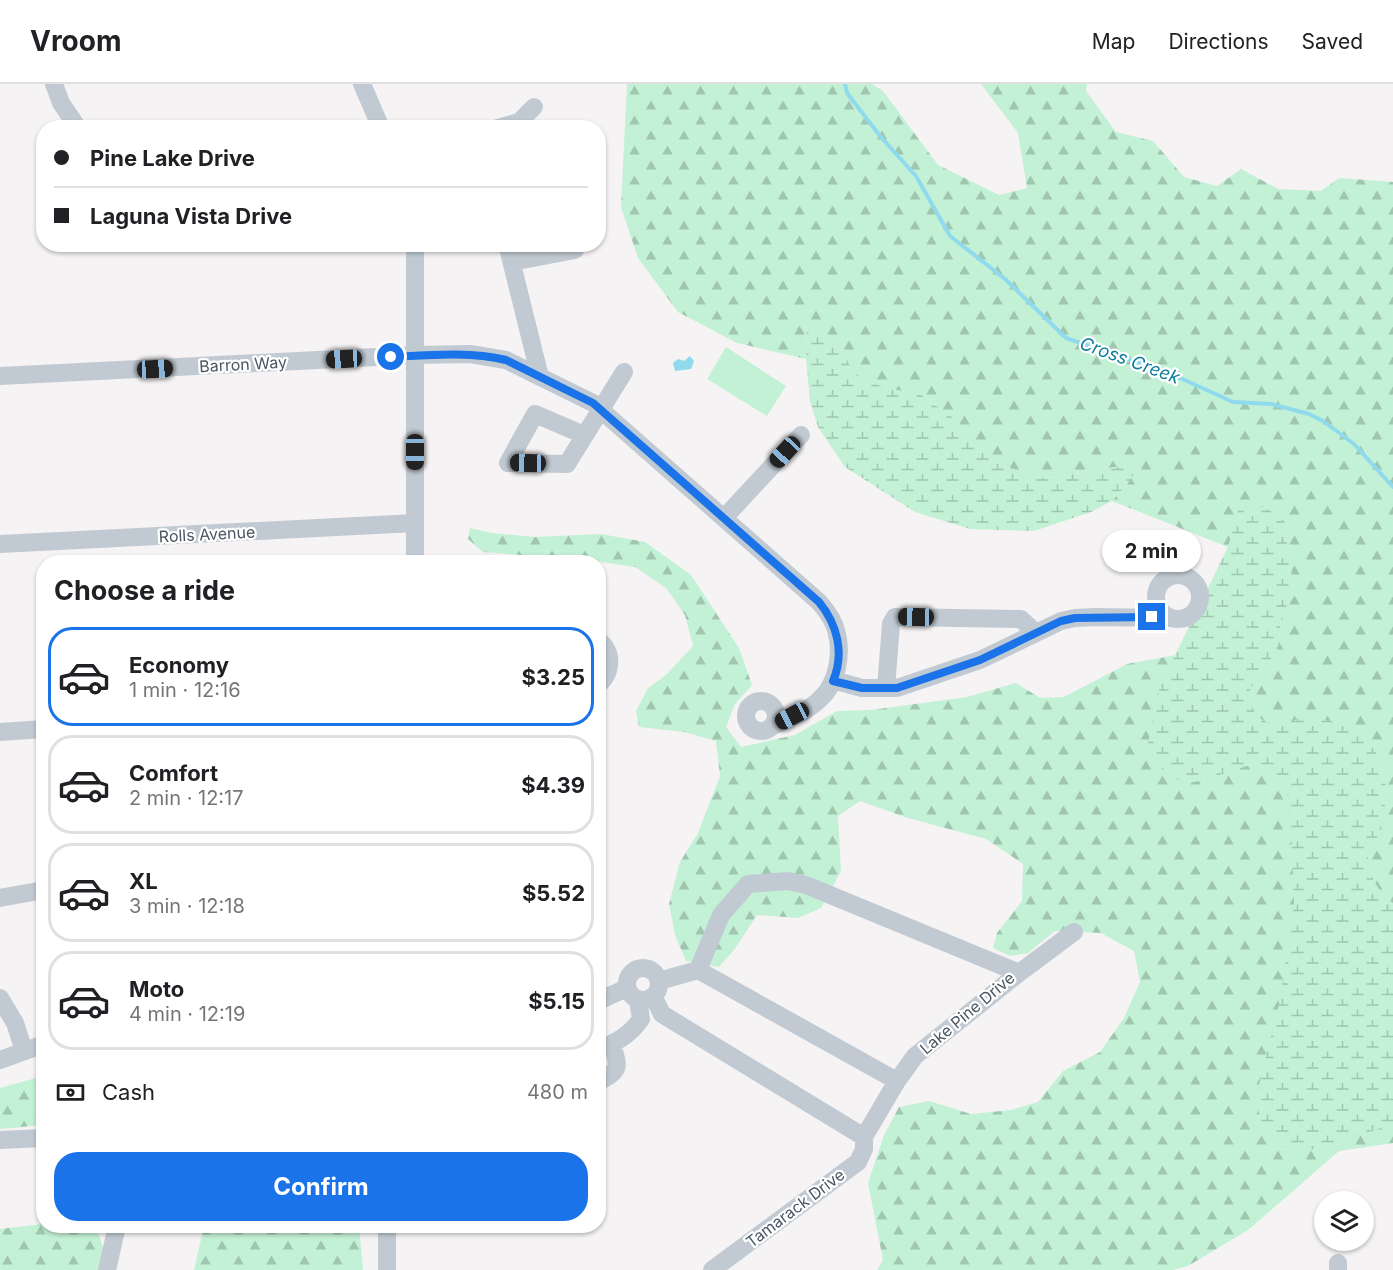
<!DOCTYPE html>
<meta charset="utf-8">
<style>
body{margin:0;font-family:Inter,sans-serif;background:#f2f2f2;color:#202124;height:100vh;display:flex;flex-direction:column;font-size:22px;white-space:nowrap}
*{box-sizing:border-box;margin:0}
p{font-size:20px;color:#757577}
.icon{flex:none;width:33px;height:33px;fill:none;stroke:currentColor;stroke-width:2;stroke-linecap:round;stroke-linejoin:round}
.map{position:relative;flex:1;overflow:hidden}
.panel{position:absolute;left:36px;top:471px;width:570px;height:678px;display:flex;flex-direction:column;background:#fff;border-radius:24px;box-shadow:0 2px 4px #0004}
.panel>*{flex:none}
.banner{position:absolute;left:36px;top:36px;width:570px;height:132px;border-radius:24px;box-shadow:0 2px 4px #0004;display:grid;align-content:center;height:132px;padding:0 18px;background:#fff}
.fabs{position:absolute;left:1314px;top:1107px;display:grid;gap:12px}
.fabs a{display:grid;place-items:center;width:60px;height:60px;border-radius:50%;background:#fff;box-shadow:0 2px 4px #0004;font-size:30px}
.end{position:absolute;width:27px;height:27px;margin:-14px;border:8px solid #1a73e8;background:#fff;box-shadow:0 0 0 3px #fff}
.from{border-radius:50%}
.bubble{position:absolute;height:42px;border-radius:21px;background:#fff;box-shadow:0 2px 4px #0004;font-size:20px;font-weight:700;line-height:42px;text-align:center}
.car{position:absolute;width:18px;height:36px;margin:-18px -9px;border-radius:8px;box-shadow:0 0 4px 2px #0007;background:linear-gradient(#222 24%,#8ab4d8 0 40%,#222 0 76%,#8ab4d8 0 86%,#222 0)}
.banner b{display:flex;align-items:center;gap:21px;height:57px;font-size:22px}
.banner b+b{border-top:2px solid #e0e0e0}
.banner i{width:15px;height:15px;background:#202124}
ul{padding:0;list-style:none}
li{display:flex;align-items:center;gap:18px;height:99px;margin:0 12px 9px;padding:0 6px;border:3px solid #e0e0e0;border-radius:24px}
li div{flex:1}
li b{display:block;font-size:22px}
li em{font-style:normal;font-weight:700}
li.current{border-color:#1a73e8}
li>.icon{width:54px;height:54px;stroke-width:1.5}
h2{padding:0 18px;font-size:27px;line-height:72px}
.pay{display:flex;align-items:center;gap:15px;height:66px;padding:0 18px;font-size:22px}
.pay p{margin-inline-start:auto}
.action{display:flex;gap:12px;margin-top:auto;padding:12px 18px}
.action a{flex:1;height:69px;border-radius:24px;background:#1a73e8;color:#fff;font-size:24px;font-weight:700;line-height:69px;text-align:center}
header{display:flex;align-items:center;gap:36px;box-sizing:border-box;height:84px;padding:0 30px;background:#fff;border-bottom:2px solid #e0e0e0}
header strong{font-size:28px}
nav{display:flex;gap:33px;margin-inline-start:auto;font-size:21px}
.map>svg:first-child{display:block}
.green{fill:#c3f1d5}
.forest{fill:url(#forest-firs)}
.wetland{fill:url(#wetland-marsh)}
.water{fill:#90daee}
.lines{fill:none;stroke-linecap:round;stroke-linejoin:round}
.stream{stroke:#90daee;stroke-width:4}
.minor{stroke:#c1cad2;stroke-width:18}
.route{stroke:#1a73e8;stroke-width:8}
.labels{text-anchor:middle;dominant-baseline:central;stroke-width:4.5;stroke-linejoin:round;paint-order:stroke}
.street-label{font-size:16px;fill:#4a5661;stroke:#fff}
.water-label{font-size:18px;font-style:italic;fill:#0c7c9b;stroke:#fff}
</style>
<header>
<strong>Vroom</strong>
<nav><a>Map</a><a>Directions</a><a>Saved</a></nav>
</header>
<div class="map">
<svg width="1393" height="1186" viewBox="0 0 1393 1186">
<defs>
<pattern id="forest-firs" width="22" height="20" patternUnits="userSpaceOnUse" patternTransform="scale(1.5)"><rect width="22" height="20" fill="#c3f1d5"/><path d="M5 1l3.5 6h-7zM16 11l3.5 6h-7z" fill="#a0c6b0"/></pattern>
<pattern id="wetland-marsh" width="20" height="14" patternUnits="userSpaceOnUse" patternTransform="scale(1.5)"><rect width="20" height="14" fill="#c3f1d5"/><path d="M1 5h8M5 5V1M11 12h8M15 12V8" fill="none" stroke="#a0c6b0"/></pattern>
</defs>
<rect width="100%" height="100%" fill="#f5f3f3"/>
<path class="green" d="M726 263 786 302 767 332 707 295Z"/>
<path class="forest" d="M627 0H872L883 7 938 81 999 111 1027 104 1018 49 981 0H1087L1086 7 1116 48 1153 57 1184 93 1217 102 1241 85 1278 105 1321 107 1339 94 1393 98V1059L1339 1067 1248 1146 1188 1182 1173 1186H877L883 1176 868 1099 884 1051 899 1023 929 1017 971 1030 1011 1026 1038 1018 1063 987 1100 968 1124 934 1140 898 1134 867 1101 849 1055 847 1028 869 1010 872 993 864 997 849 1022 817 1023 780 986 755 908 734 860 717 838 732 841 787 821 824 798 834 757 831 734 866 719 883 686 877 675 851 669 820 680 778 698 749 720 692 716 657 684 648 639 643 636 627 648 604 666 591 693 562 685 531 666 504 635 483 588 476 483 468 468 455 470 444 491 449 535 453 601 450 645 458 691 491 739 564 752 601 735 620 726 643 741 663 795 651 837 627 871 626 967 613 1016 599 1040 614 1064 613 1127 580 1176 571 1241 488 1228 463 1112 417 1128 399 1121 382 1050 394 1034 393 992 377 962 350 952 333 920 310 890 305 869 298 852 288 846 274 835 260 817 245 807 241 806 275 737 259 678 228 638 174 621 123Z
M43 992V1041L0 1045V1004Z
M43 1140 96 1142 110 1186H0V1145Z
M204 1142H359L363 1186H194Z"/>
<path class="wetland" d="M807 241 817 245 835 260 846 274 853 288 869 298 890 305 920 310 952 333 962 350 992 377 1034 393 1050 394 1121 382 1137 385 1128 399 1112 417 1091 428 1034 447 970 445 915 428 845 383 818 343 810 317 806 275Z
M1254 420C1269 425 1279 431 1288 442L1286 455 1292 483 1289 516 1281 536 1278 564 1253 601 1247 612C1254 632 1264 644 1287 639 1293 638 1298 633 1304 633 1331 633 1365 647 1378 672 1391 698 1386 729 1376 756 1374 761 1369 767 1368 773 1367 791 1380 809 1393 819V1040L1319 1065 1293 1066 1277 1061 1262 1044 1256 1013 1280 916 1294 820 1290 725 1286 702 1274 687 1247 682 1204 696 1184 700 1154 679 1147 664 1160 602 1228 463 1239 424Z"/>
<path class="water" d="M690 272 694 277 691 285 675 287 673 279 678 275 684 277Z"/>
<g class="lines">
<path class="stream" d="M845 0 847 9 880 52 916 92 950 152 1005 195 1066 254 1169 289 1233 318 1271 320 1309 330 1323 337 1354 360 1393 403"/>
<path class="minor" d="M54 0 61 19 78 44
M362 0 381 44
M498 44 519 38 534 23
M415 160V478
M507 160 540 293
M512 178 575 166
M0 292 415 271 470 270 506 276 593 319 819 518C827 527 835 538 837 550 842 571 837 600 820 615 807 628 787 635 771 643
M584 351 535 330 508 379 567 380 624 288
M724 434 801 351
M0 460 415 439
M1156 513a22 22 0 1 1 44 0a22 22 0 1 1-44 0Z
M598 556C614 568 612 589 598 601
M833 596 862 604H897L980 576 1061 537 1075 534 1095 533 1171 534
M886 604 891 540 895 533 1021 535 1036 549
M746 632a15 15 0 1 1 30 0a15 15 0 1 1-30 0Z
M0 648 44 645
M0 814 44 806
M627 900a16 16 0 1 1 32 0a16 16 0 1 1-32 0Z
M698 886 897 997
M1019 889 1074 848
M659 897 698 886 721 831 748 800 788 797 806 801 1019 889 915 972 897 997 864 1053V1065L858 1078 712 1186
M653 912 662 930 864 1053
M0 914 15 939 24 967
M598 917 627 904
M598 965C616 959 630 951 641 935L638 916
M0 976 44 960
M598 998C621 986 619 984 612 960
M0 1056 44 1054
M387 1142V1186
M1338 1179V1186
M107 1186 117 1142"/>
</g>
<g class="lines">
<path class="route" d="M391 273C429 271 469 267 506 276L593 319 819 518C837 540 845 569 833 597L862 604H897L980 576 1061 537 1075 534 1152 533"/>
</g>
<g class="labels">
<g class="street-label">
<text transform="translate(243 280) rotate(-3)">Barron Way</text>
<text transform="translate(207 450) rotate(-3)">Rolls Avenue</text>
<text transform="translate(967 929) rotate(-40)">Lake Pine Drive</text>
<text transform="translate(795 1124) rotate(-37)">Tamarack Drive</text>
</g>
<g class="water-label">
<text transform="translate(1130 276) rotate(20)">Cross Creek</text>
</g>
</g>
</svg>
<div class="fabs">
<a><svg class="icon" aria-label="layers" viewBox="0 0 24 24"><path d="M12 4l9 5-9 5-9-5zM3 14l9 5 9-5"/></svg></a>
</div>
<i class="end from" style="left:391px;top:273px"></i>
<i class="end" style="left:1152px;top:533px"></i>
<div class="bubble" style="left:1102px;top:446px;width:99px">2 min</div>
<i class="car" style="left:344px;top:275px;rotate:267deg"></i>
<i class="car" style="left:155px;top:285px;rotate:87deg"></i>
<i class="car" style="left:415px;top:368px;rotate:180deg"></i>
<i class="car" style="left:785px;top:368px;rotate:223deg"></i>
<i class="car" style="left:528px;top:379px;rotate:271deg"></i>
<i class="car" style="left:916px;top:533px;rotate:271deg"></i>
<i class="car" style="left:792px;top:632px;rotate:242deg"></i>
<div class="banner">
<b><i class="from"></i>Pine Lake Drive</b>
<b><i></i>Laguna Vista Drive</b>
</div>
<section class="panel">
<h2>Choose a ride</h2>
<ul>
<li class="current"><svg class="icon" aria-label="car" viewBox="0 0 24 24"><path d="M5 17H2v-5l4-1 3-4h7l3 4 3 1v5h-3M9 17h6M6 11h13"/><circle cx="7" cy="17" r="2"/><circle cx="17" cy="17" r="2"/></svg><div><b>Economy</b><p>1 min · 12:16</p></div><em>$3.25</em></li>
<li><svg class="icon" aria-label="car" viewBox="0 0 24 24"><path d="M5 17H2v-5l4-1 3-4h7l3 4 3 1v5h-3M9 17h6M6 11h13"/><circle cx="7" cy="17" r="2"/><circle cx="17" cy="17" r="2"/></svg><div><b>Comfort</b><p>2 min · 12:17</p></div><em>$4.39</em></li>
<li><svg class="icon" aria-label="car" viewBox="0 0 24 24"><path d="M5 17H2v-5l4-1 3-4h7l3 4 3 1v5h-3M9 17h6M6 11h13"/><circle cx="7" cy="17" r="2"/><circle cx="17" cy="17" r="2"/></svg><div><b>XL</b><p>3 min · 12:18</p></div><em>$5.52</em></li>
<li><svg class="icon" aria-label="car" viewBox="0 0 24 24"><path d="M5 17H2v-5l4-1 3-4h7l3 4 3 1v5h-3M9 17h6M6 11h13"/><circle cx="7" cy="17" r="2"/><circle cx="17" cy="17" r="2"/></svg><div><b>Moto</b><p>4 min · 12:19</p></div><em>$5.15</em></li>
</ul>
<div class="pay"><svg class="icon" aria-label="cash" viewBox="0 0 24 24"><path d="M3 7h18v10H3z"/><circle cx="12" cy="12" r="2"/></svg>Cash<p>480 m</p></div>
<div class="action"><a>Confirm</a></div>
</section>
</div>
